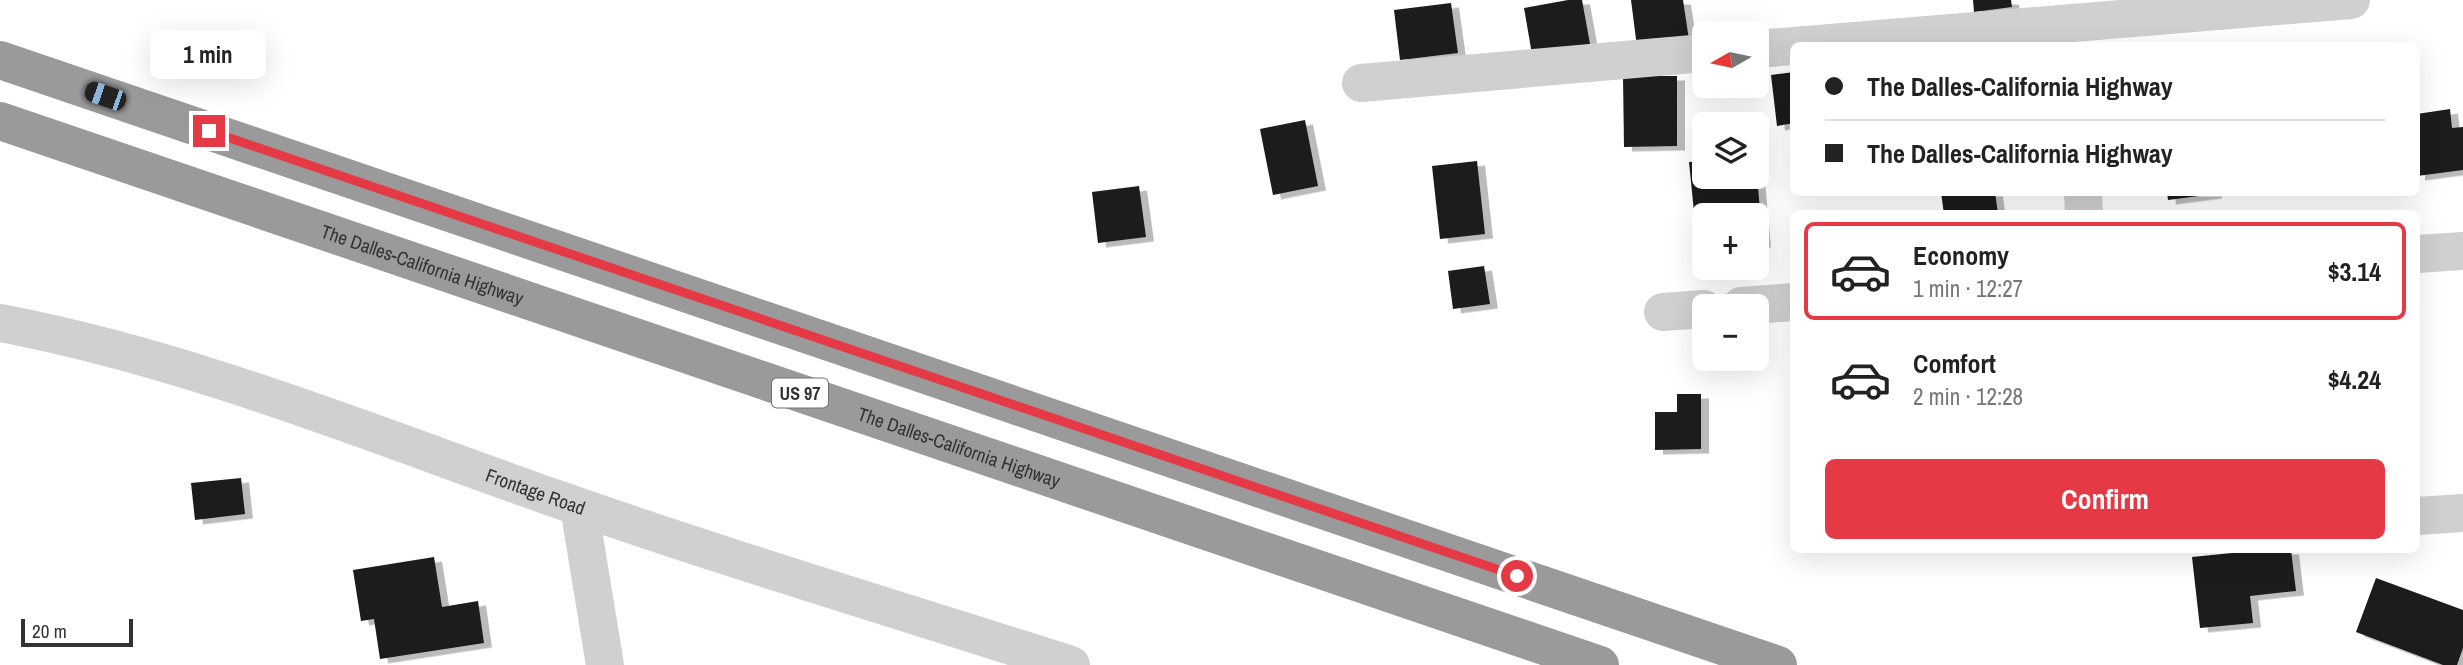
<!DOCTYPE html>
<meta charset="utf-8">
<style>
body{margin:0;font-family:"Archivo Narrow",sans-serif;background:#f2f2f2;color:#222;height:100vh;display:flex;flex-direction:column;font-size:26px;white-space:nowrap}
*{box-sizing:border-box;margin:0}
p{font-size:23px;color:#767676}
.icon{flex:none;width:38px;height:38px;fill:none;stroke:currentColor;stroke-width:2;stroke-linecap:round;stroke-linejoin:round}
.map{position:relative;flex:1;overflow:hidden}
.panel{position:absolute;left:1790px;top:210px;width:630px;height:343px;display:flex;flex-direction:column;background:#fff;border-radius:10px;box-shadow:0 7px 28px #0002}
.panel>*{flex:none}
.hud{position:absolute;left:1790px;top:42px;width:630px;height:154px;border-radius:10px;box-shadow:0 7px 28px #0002;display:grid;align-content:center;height:154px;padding:0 35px;background:#fff}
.needle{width:46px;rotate:261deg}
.tools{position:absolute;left:1692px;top:21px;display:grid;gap:14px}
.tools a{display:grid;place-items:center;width:77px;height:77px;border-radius:10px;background:#fff;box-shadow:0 7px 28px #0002;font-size:35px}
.scale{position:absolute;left:21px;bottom:18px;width:112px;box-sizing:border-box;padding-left:7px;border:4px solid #333;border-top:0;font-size:19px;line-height:24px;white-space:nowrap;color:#333;-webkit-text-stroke:5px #fff;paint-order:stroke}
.end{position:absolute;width:32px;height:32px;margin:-16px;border:9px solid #e63946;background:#fff;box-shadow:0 0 0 4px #fff}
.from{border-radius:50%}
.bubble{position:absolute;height:49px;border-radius:10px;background:#fff;box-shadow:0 7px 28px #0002;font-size:23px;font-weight:700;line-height:49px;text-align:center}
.car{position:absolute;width:21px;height:42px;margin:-21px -10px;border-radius:9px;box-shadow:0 0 5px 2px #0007;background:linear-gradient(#222 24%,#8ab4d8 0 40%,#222 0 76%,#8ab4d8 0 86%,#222 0)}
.hud b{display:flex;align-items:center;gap:24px;height:66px;font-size:26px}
.hud b+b{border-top:2px solid #e0e0e0}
.hud i{width:18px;height:18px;background:#222}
ul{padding:12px 0 0;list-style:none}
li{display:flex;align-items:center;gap:21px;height:98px;margin:0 14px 10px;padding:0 21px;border:4px solid transparent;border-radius:10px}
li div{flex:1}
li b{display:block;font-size:26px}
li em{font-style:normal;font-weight:700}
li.on{border-color:#e63946}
li>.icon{width:63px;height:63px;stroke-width:1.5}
.action{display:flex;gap:14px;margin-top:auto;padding:14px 35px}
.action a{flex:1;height:80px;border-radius:10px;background:#e63946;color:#fff;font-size:28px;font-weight:700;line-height:80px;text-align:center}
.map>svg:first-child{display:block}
.building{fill:#1a1a1a;filter:url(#shadow)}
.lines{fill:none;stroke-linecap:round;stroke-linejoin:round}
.minor{stroke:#d0d0d0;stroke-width:38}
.highway{stroke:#9a9a9a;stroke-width:38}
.route{stroke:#e63946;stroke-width:9}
.labels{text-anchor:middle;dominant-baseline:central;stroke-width:7;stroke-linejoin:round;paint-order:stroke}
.shield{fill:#fff;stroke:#707070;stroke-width:2}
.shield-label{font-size:18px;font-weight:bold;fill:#333}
.street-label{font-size:19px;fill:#333;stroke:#fff}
</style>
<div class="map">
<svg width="2463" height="665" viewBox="0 0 2463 665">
<defs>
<filter id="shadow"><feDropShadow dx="8" dy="4.5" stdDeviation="0" flood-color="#0004"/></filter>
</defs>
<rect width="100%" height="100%" fill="#fff"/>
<path class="building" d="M1568 0H1582L1590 44 1532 54 1524 8Z
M1631 0H1683L1689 40 1637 47Z
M1973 0H2011L2012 7 1974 12Z
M1451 3 1458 53 1400 60 1394 10Z
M1794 72V123L1777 126 1771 75Z
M1623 76H1677V146L1624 147Z
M2450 109 2452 128 2463 127V170L2417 176V114Z
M1305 120 1318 186 1273 195 1260 129Z
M1477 161 1485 234 1440 239 1432 166Z
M1704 161V177H1757L1763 243 1757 244V215H1704V241L1697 242 1689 162Z
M1139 186 1146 237 1098 243 1092 192Z
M1941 192H1995L1998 214H1944Z
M2167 192H2214V194L2168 200Z
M1484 266 1490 304 1453 309 1448 271Z
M1677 394H1701V449L1655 450V412H1677Z
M241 478 245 514 195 520 191 483Z
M2262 550H2291L2296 591 2250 596 2253 623 2200 628 2192 557Z
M434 557 442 607 478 601 484 643 380 659 374 619 361 621 353 570Z
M2376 578 2463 610V648L2457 665H2443L2356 632Z"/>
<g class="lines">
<g class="minor">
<path d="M1757 49 2351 0"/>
<path d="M1361 83 1704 53"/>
<path d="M2083 192 2084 214"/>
<path d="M2417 254 2463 251"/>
<path d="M1741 306 1794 302"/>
<path d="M1663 312 1704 309"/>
<path id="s1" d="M0 323C190 359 372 434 554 498 725 558 899 610 1071 665"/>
<path d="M579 507 605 665"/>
<path d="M2417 516 2463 513"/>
</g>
<g class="highway">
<path d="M0 60 1778 665"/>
<path id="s2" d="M0 121 1600 665"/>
</g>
</g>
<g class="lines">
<path class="route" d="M209 131 1517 576"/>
</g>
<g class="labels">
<rect class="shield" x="772" y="378.5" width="56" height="29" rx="5"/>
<g class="shield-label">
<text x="800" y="393">US 97</text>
</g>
<g class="street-label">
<text stroke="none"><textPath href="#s2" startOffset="446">The Dalles-California Highway</textPath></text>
<text stroke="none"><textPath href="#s2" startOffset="1013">The Dalles-California Highway</textPath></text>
<text stroke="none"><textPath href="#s1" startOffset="562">Frontage Road</textPath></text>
</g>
</g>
</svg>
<div class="tools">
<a><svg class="needle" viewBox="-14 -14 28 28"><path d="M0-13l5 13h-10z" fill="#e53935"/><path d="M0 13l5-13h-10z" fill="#767676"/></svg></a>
<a><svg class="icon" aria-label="layers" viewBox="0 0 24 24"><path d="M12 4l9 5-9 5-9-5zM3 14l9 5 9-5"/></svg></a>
<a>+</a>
<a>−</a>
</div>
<div class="scale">20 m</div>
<i class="end from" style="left:1517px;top:576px"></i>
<i class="end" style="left:209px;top:131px"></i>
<div class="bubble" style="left:150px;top:30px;width:116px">1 min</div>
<i class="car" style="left:105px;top:96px;rotate:289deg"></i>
<div class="hud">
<b><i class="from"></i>The Dalles-California Highway</b>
<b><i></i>The Dalles-California Highway</b>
</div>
<section class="panel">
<ul>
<li class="on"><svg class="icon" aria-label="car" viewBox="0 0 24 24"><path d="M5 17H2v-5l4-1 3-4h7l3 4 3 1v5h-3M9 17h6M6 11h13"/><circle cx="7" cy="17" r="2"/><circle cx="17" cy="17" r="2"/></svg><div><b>Economy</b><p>1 min · 12:27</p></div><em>$3.14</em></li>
<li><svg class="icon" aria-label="car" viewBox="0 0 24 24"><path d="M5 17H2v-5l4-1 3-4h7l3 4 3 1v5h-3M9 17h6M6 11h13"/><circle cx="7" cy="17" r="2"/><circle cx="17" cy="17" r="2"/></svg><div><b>Comfort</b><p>2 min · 12:28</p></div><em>$4.24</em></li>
</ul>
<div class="action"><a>Confirm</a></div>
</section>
</div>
